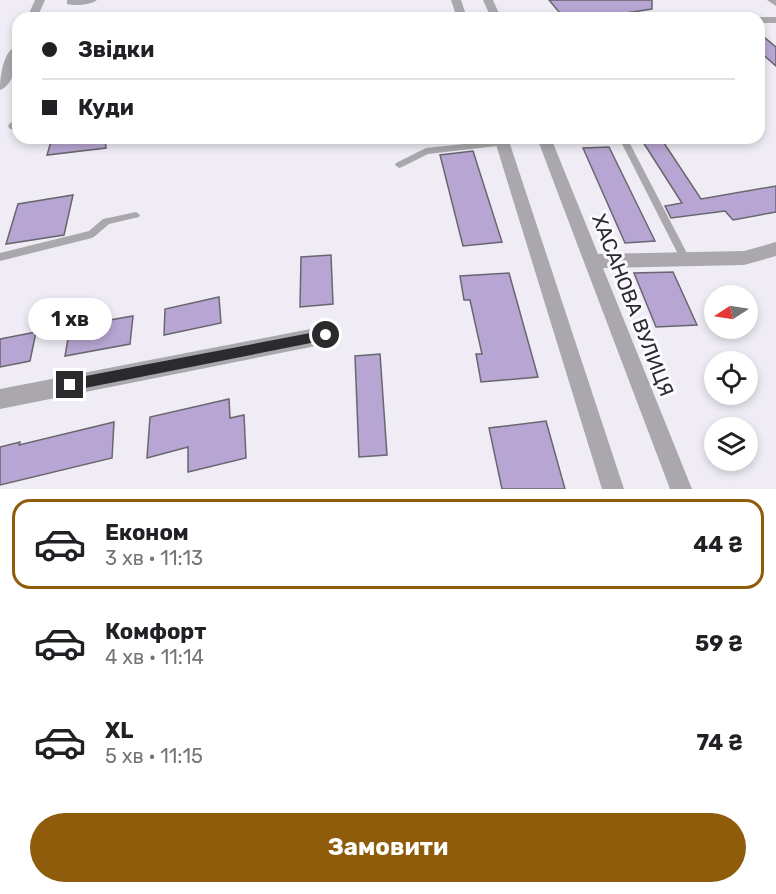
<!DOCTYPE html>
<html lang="uk">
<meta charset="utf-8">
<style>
body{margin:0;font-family:Rubik,sans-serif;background:#f6f6f6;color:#202124;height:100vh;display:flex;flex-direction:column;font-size:22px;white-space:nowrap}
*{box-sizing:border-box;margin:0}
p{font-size:20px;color:#757577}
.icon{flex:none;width:33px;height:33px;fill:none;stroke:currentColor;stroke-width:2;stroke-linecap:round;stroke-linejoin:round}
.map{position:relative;height:489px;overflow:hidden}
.drawer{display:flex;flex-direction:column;background:#fff;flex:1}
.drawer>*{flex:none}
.top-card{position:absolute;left:12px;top:12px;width:753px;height:132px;border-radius:18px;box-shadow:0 3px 9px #0003;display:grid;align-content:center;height:132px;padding:0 30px;background:#fff}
.needle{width:39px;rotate:258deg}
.controls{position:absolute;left:704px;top:285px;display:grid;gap:12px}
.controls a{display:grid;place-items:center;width:54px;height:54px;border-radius:50%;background:#fff;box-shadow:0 3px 9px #0003;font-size:30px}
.end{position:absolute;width:27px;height:27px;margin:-14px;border:8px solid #2b2a2d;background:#fff;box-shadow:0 0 0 3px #fff}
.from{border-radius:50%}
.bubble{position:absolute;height:42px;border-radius:21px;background:#fff;box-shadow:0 3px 9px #0003;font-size:20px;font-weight:700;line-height:42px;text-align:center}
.top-card b{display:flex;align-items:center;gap:21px;height:57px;font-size:22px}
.top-card b+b{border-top:2px solid #e0e0e0}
.top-card i{width:15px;height:15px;background:#202124}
ul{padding:10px 0 0;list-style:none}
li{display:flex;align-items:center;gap:18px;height:90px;margin:0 12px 9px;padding:0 18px;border:3px solid transparent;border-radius:18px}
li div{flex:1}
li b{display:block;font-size:22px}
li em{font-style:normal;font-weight:700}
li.selected{border-color:#8e5c0a}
li>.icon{width:54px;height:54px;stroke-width:1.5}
.action{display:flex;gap:12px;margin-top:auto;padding:12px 30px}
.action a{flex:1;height:69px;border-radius:36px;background:#8e5c0a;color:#fff;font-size:24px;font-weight:700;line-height:69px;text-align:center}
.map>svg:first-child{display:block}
.building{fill:#b7a6d3;stroke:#69666e;stroke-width:1.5}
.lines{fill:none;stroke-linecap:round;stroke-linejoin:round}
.service{fill:#aaa8ac;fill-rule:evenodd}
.minor{fill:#aaa8ac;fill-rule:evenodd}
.route{fill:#2b2a2d}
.labels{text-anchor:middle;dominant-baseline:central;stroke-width:6;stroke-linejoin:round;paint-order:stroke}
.street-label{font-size:20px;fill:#2b2a2d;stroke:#fcfafe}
</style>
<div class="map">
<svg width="776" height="489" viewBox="0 0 776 489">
<rect width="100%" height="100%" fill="#efecf5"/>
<path class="building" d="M549 0H652V9L592 18H564Z
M759 33 776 47V66L759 51Z
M52 138H105L106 148 47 155Z
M662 140 701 199 776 186V212L733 220 725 211 671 218 665 206 682 203 643 142Z
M609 147 655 241 625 243 583 148Z
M473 151 502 242 463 246 440 155Z
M73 195 64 235 6 244 18 204Z
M331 255 333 304 300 307 301 257Z
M673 272 697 325 656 327 634 273Z
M509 273 538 377 481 382 476 354H482L470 300H464L460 276Z
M219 297 221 323 164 335 165 309Z
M133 316 130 344 65 356 70 327Z
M36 332 30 361 0 367V339Z
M380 354 387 455 359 457 355 356Z
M229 399 230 418 244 415 246 458 188 472V447L147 458 150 417Z
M546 421 565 489H502L489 428Z
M114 422 112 458 0 485V447L20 442 19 445Z"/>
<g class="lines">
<path class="service" d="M619 138H627L690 259 688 262H682Z
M503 140 507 143 506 145 428 154 402 167 399 168 395 165 396 163 426 148Z
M136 212 140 215 139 217 109 224 95 236 92 238 0 261V253L89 231 103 219Z"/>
<path class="minor" d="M35 0H45L37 18H27Z
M67 0H97C91 5 76 6 67 4Z
M451 0H461L467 18H457Z
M483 0H493L501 18H491Z
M767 0H776V6Z
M759 17H776V23H759V18H755Z
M18 45C18 58 15 85 0 90 0 76 3 50 18 45Z
M18 120V130L10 129 8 126 10 123Z
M494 138H508L624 489H602Z
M537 138H551L598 254 744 251 776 242V256L744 265 603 268 692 489H670Z
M326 326 333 329 335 335 333 341 326 344 0 409V389Z"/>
</g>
<path class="route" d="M326 330 331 335 326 340 70 391 64 385 70 379Z"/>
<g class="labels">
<g class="street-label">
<text transform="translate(633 305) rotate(69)">ХАСАНОВА ВУЛИЦЯ</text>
</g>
</g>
</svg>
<div class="controls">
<a><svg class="needle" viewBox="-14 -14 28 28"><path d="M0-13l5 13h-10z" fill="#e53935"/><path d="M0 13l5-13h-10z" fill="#757577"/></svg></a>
<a><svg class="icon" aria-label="locate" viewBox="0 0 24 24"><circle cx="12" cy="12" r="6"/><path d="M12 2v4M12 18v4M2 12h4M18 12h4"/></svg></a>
<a><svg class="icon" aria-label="layers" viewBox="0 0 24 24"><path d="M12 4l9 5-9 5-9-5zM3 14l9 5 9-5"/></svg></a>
</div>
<i class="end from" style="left:326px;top:335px"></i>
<i class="end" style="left:70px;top:385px"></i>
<div class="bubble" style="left:28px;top:298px;width:84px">1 хв</div>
<div class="top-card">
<b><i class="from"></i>Звідки</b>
<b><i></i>Куди</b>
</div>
</div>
<section class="drawer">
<ul>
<li class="selected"><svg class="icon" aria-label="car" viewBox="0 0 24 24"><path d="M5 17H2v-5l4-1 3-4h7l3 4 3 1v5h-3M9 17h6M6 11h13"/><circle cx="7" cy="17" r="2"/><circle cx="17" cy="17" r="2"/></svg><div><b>Економ</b><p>3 хв · 11:13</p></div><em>44 ₴</em></li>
<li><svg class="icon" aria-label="car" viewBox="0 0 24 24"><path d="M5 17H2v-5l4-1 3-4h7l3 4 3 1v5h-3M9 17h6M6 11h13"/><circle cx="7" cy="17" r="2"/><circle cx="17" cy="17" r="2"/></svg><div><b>Комфорт</b><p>4 хв · 11:14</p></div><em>59 ₴</em></li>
<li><svg class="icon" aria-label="car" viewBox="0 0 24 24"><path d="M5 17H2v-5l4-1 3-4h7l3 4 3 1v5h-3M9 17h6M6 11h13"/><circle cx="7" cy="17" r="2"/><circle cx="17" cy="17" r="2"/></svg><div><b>XL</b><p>5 хв · 11:15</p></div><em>74 ₴</em></li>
</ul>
<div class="action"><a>Замовити</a></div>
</section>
